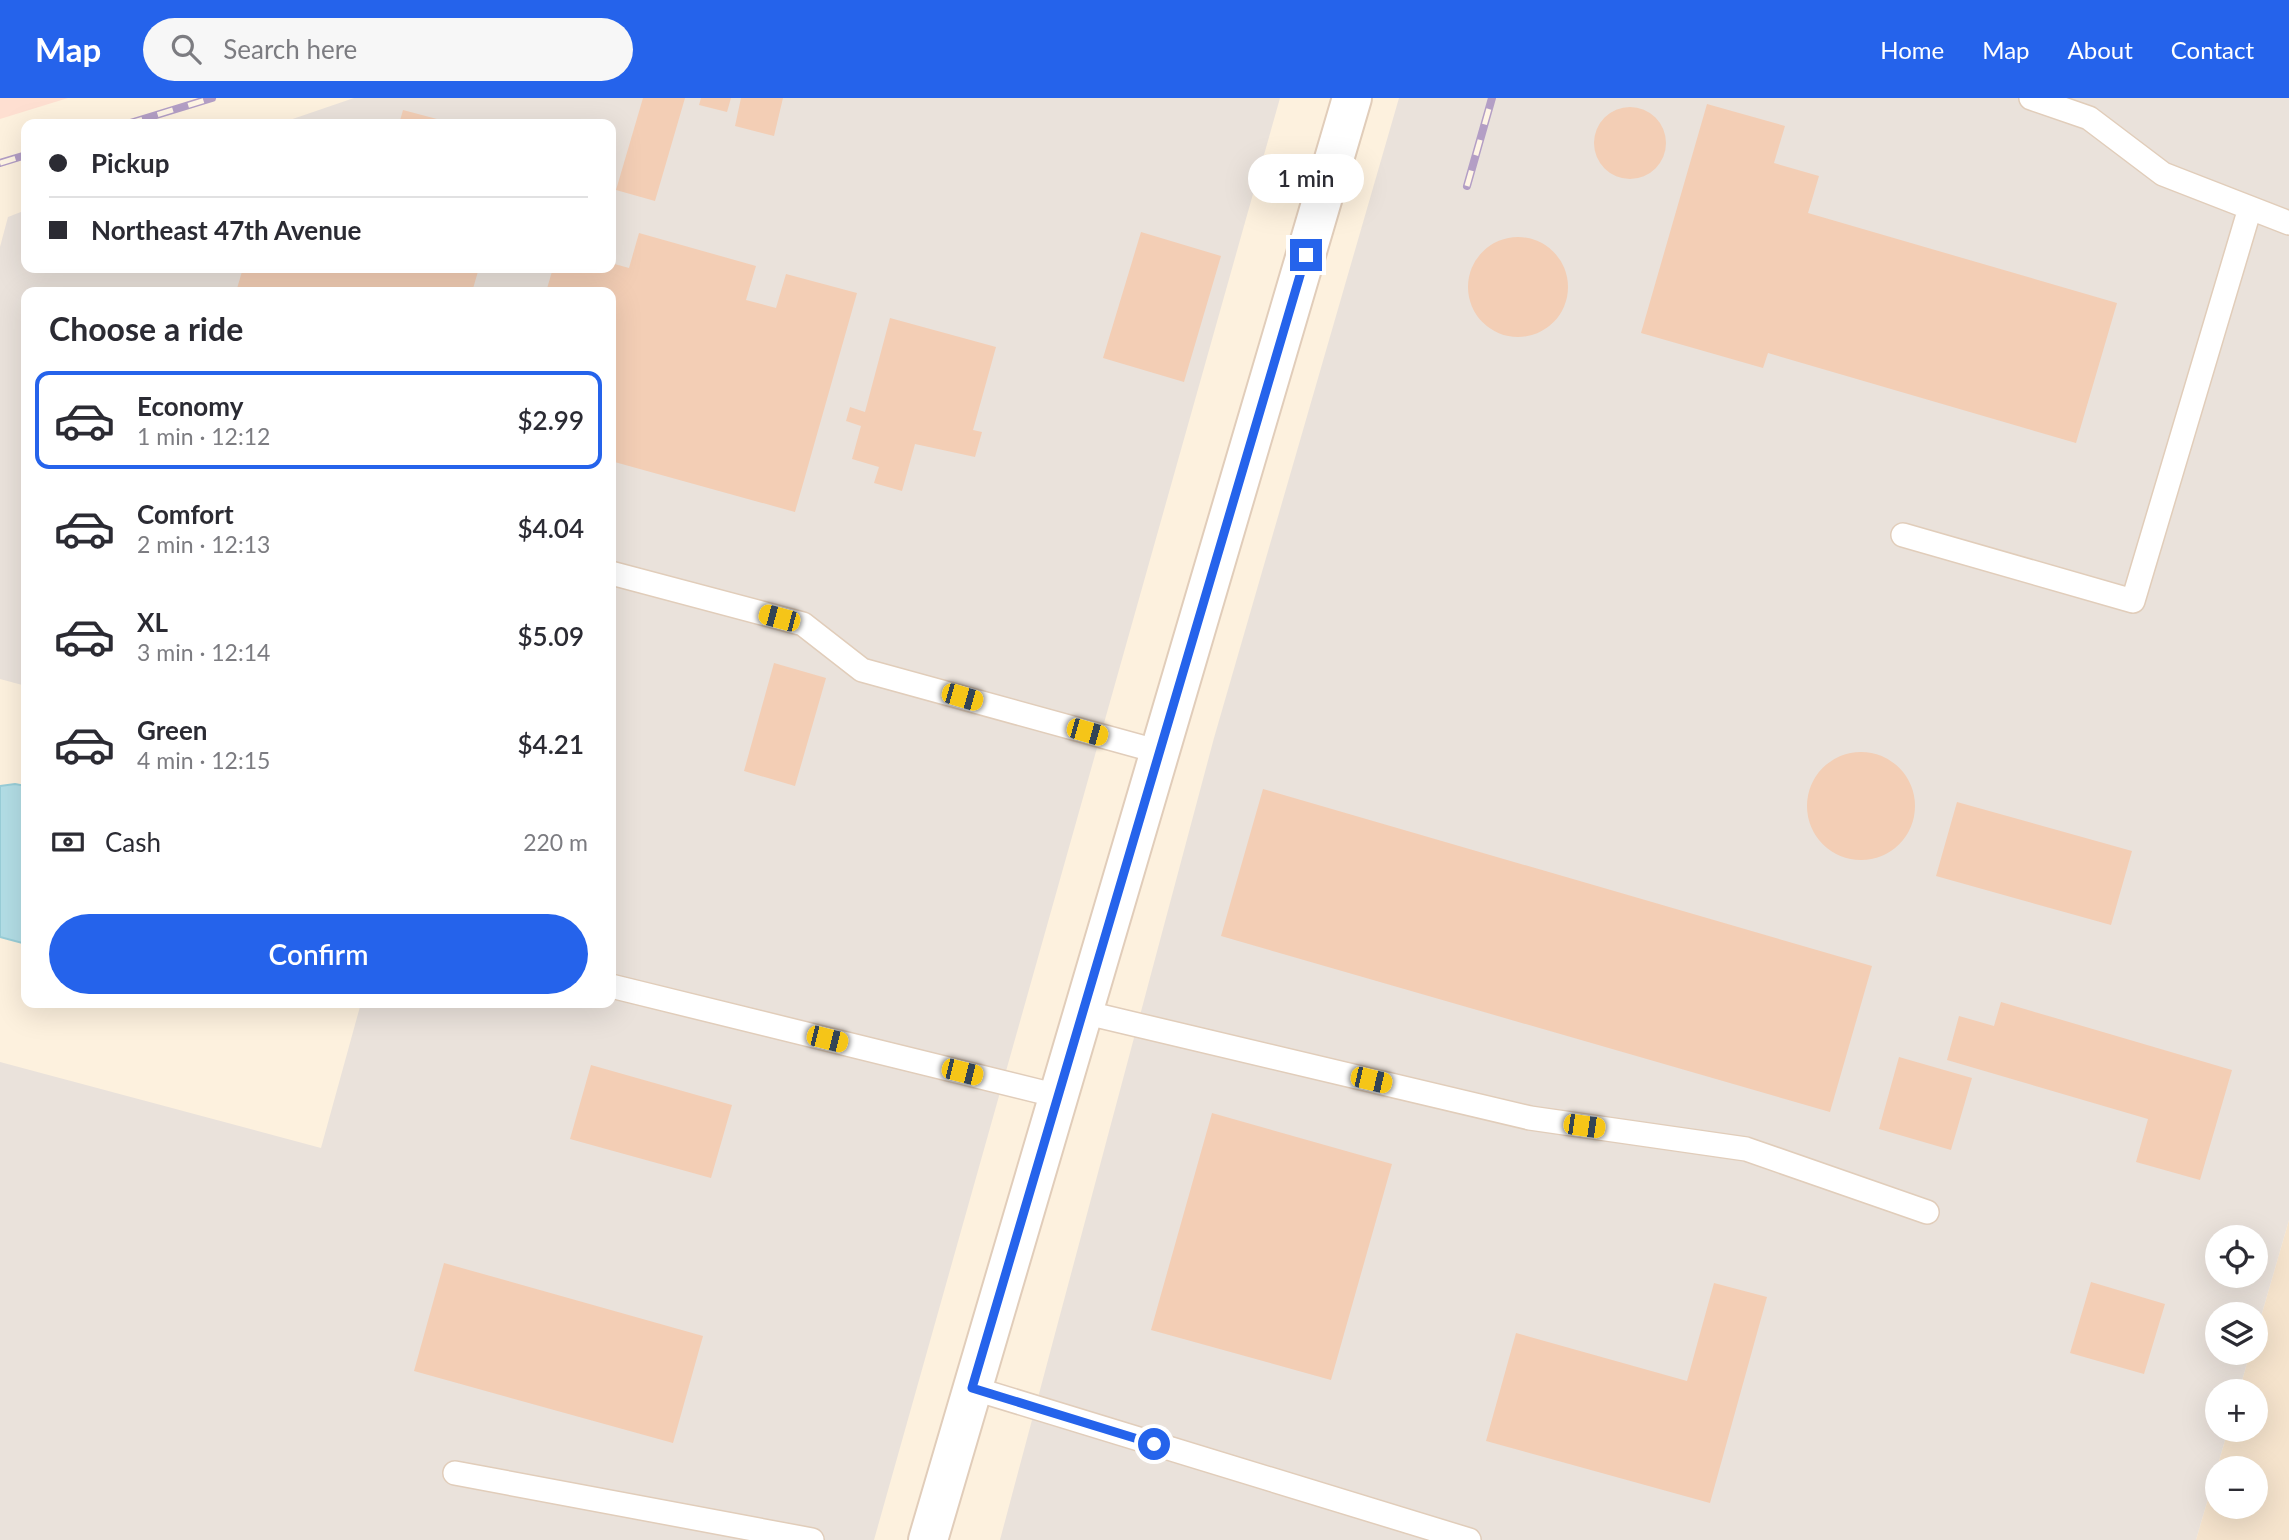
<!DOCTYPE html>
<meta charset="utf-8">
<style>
body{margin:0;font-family:Lato,sans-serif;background:#f7f7f7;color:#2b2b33;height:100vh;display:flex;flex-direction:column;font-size:26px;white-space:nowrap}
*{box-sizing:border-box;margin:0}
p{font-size:23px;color:#7c7c81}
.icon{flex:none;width:38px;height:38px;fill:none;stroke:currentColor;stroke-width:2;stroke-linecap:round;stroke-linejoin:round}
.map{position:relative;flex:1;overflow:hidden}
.panel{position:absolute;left:21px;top:189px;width:595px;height:721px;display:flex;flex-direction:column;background:#fff;border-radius:14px;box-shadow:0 7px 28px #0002}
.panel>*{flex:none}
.top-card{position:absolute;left:21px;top:21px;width:595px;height:154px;border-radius:14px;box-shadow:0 7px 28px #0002;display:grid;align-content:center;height:154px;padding:0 28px;background:#fff}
.tools{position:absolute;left:2205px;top:1127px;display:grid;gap:14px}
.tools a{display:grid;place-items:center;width:63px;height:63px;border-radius:50%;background:#fff;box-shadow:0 7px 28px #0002;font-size:35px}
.end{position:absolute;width:32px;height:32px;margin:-16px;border:9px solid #2563eb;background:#fff;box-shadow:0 0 0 4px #fff}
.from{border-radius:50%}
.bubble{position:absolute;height:49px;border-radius:24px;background:#fff;box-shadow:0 7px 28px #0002;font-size:23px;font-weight:600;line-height:49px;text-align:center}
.car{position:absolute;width:21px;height:42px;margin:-21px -10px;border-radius:9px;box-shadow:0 0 5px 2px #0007;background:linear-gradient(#f5c518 24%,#345 0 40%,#f5c518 0 76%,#345 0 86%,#f5c518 0)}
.top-card b{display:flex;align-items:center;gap:24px;height:66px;font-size:26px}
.top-card b+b{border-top:2px solid #e1e1e2}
.top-card i{width:18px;height:18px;background:#2b2b33}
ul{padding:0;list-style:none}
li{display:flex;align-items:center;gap:21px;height:98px;margin:0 14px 10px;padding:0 14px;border:4px solid transparent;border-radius:14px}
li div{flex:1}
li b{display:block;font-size:26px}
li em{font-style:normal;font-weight:600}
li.current{border-color:#2563eb}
li>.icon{width:63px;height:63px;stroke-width:1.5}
h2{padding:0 28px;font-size:32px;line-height:84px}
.pay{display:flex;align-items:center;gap:18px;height:77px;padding:0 28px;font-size:26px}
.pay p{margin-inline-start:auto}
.cta{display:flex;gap:14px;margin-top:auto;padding:14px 28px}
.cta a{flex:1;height:80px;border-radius:42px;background:#2563eb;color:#fff;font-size:28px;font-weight:600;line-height:80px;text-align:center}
header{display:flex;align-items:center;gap:42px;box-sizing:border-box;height:98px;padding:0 35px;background:#2563eb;color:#fff}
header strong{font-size:33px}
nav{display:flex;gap:38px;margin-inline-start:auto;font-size:24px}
.search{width:490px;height:63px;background:#f7f7f7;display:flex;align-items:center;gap:18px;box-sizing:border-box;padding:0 24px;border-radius:38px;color:#7c7c81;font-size:26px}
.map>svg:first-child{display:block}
.residential{fill:#f5e3cc;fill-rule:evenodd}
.commercial{fill:#fedfd1}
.industrial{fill:#eae2db;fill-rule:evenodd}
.water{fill:#b3dee6;stroke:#99ced8;stroke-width:2}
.building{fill:#f3ceb5}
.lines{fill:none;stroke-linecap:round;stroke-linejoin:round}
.service-casing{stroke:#e1cdba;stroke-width:26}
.tertiary-casing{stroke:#e1cdba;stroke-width:42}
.service{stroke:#fff;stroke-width:23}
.tertiary{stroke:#fff;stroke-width:38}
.rail-casing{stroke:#b39ec5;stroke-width:8}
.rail{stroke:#fff5e5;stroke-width:5;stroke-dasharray:16;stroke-linecap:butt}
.route{stroke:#2563eb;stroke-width:9}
</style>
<header>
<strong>Map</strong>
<div class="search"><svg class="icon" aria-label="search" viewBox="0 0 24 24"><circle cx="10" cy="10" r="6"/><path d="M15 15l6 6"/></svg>Search here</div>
<nav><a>Home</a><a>Map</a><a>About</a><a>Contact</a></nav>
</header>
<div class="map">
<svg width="2289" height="1442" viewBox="0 0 2289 1442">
<rect width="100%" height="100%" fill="#fdf1de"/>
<path class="residential" d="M2289 1122V1442H2196L2228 1332H2256V1293H2239L2250 1255H2256V1236ZM2217 1370H2256V1409H2217Z"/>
<path class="commercial" d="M0 0H68L0 21Z"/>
<path class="industrial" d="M354 0H1280L874 1442H0V964L321 1050 361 905H611V194H26V588L0 581V149L8 119 26 112V170H611V26H278Z
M1399 0H2289V1122L2256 1236V1216H2217V1255H2250L2239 1293H2217V1332H2228L2196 1442H1000L1214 640ZM2217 1139H2256V1178H2217Z"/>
<path class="water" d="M15 686 26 688V846L0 839V688Z"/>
<path class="building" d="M643 0H685L655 103 616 92Z
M701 0H731L727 14 699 7Z
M741 0H783L774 38 735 28Z
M1707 6 1785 28 1774 65 1819 78 1808 115 2117 205 2076 345 1768 255 1763 270 1641 235Z
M1594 45a36 36 0 1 1 72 0a36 36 0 1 1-72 0Z
M403 12 452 25V26H399Z
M1141 134 1221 158 1184 284 1103 260Z
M639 135 756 168 746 202 776 210 786 176 857 195 795 414 611 363V194H546L553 170H611V165L629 170Z
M1468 189a50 50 0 1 1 100 0a50 50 0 1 1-100 0Z
M243 170H338L357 175 359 170H479L472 194H236Z
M890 220 996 249 973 332 982 334 975 359 915 346 902 393 874 385 879 369 852 361 861 328 846 323 850 309 865 314Z
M774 565 826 580 795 688 744 673Z
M1807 708a54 54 0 1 1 108 0a54 54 0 1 1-108 0Z
M1263 691 1872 868 1830 1014 1221 838Z
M1957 704 2132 753 2111 827 1936 778Z
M2001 904 2232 972 2200 1082 2136 1064 2148 1021 1947 962 1959 918 1994 928Z
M1899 959 1972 980 1951 1052 1879 1031Z
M591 967 732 1007 711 1080 570 1041Z
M1212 1015 1392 1066 1331 1282 1151 1232Z
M444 1165 703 1238 673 1345 414 1273Z
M2091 1184 2165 1206 2144 1276 2070 1255Z
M1714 1185 1767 1199 1710 1405 1486 1343 1516 1235 1687 1283Z"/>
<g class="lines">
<defs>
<path id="service" d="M2031 0 2089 20 2163 76 2289 125
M1903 437 2133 503 2250 110
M611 475 803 526 862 572 1160 654
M611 888 1058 998
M1083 914 1530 1020 1746 1051 1927 1114
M972 1290 1469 1442
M455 1375 812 1442"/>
<path id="tertiary" d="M928 1442 1352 0"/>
</defs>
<use href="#service" class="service-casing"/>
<use href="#tertiary" class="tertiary-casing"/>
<use href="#service" class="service"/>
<use href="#tertiary" class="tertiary"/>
<defs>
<path id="rail" d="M127 26 212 0
M0 65 26 57
M1467 88 1492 0"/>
</defs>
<use href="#rail" class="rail-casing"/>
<use href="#rail" class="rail"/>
</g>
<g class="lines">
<path class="route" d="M1154 1346 972 1290 1306 157"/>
</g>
</svg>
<div class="tools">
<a><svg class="icon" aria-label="locate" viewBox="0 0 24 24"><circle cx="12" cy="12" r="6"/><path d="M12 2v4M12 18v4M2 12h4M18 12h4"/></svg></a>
<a><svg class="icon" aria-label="layers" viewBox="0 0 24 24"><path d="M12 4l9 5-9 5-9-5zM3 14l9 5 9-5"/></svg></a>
<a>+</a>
<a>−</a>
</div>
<i class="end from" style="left:1154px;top:1346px"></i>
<i class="end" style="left:1306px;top:157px"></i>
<div class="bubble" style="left:1248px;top:56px;width:116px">1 min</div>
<i class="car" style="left:779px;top:520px;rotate:285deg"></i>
<i class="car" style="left:962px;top:599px;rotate:106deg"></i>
<i class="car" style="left:1087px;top:634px;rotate:106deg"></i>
<i class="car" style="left:827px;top:941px;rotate:104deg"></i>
<i class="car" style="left:962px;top:974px;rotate:104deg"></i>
<i class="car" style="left:1371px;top:982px;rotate:103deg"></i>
<i class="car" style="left:1584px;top:1028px;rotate:98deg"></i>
<div class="top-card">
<b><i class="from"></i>Pickup</b>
<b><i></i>Northeast 47th Avenue</b>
</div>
<section class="panel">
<h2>Choose a ride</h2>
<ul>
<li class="current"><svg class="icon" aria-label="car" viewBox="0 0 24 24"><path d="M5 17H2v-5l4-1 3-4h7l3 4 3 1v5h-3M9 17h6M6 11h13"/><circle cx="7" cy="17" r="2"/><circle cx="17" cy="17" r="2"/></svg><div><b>Economy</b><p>1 min · 12:12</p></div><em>$2.99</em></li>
<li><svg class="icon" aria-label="car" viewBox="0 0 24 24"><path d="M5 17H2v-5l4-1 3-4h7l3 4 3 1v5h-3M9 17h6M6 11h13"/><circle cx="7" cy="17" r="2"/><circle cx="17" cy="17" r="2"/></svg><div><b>Comfort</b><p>2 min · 12:13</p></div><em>$4.04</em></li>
<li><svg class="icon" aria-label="car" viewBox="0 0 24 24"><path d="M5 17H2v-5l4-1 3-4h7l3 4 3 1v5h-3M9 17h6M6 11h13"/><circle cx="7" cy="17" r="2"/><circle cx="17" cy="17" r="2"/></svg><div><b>XL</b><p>3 min · 12:14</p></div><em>$5.09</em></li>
<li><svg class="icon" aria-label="car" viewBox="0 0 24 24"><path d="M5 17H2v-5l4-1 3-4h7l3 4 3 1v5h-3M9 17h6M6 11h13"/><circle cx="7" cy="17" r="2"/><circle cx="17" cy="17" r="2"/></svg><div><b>Green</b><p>4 min · 12:15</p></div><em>$4.21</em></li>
</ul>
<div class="pay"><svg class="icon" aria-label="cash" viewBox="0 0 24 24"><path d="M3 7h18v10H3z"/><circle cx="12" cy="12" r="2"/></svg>Cash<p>220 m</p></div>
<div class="cta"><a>Confirm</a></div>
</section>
</div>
